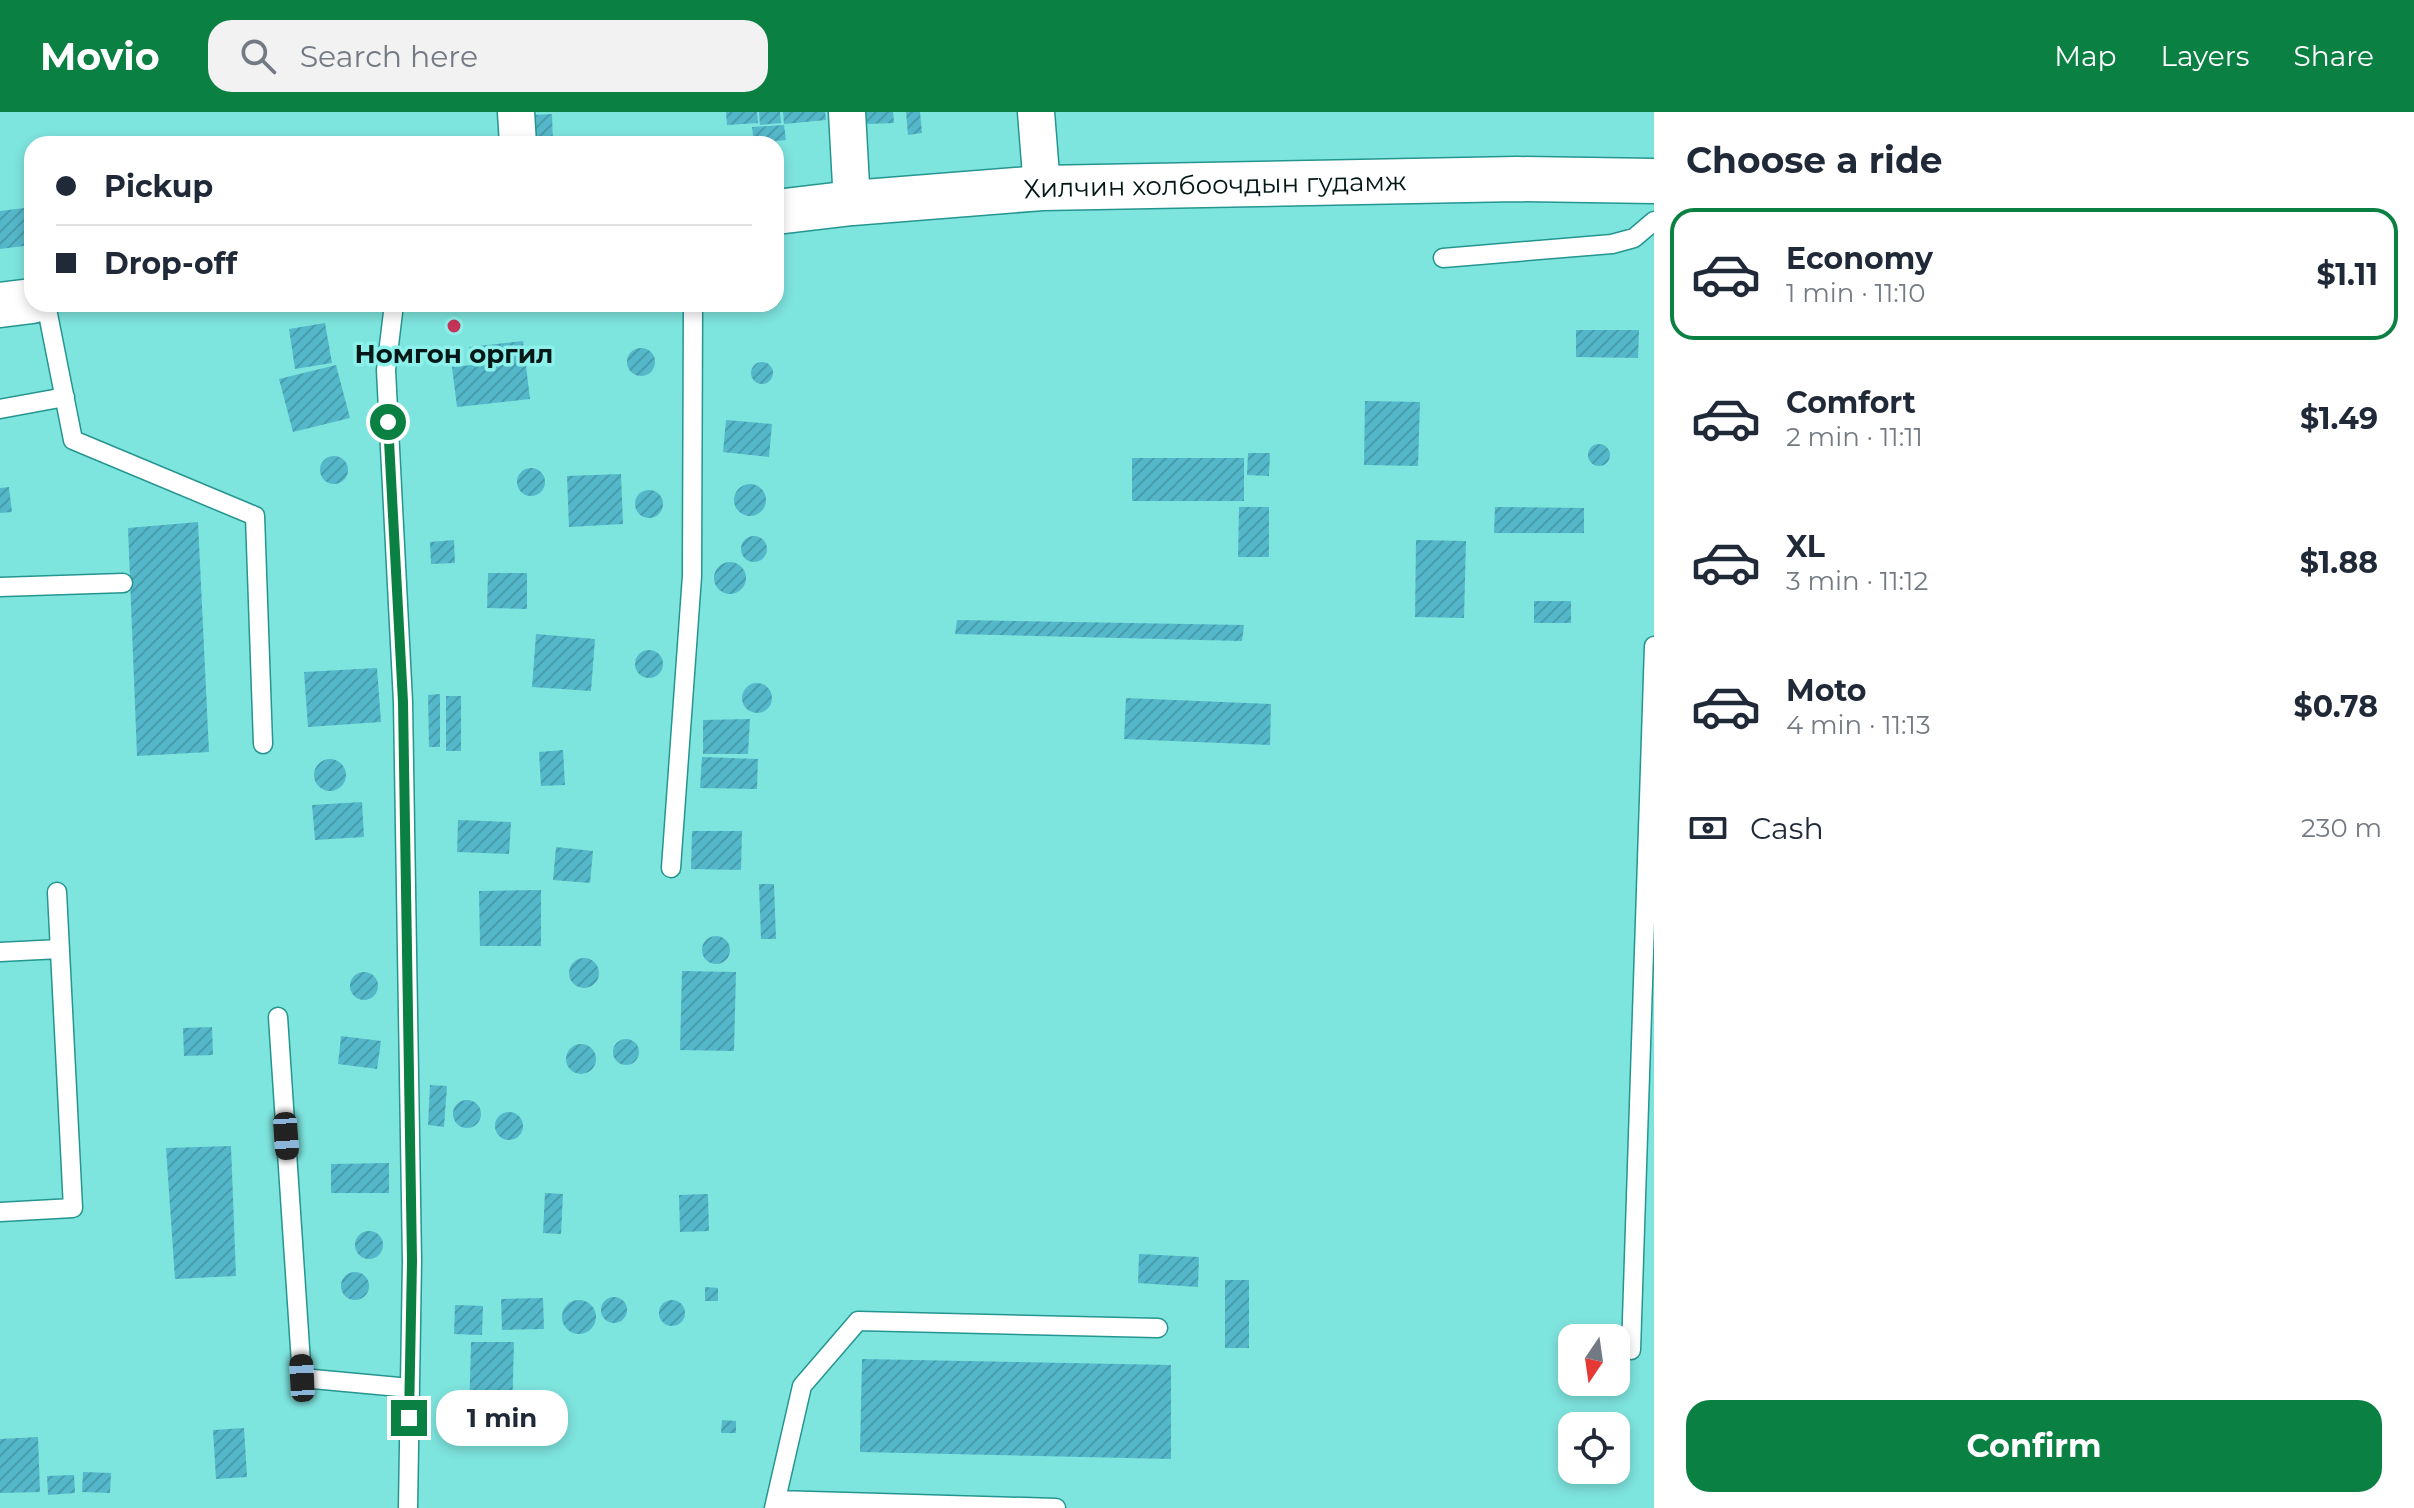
<!DOCTYPE html>
<meta charset="utf-8">
<style>
body{margin:0;font-family:Montserrat,sans-serif;background:#f2f2f3;color:#1f2937;height:100vh;display:flex;flex-direction:column;font-size:30px;white-space:nowrap}
*{box-sizing:border-box;margin:0}
p{font-size:26px;color:#747a83}
.icon{flex:none;width:44px;height:44px;fill:none;stroke:currentColor;stroke-width:2;stroke-linecap:round;stroke-linejoin:round}
.map{position:relative;flex:1;overflow:hidden}
.details{display:flex;flex-direction:column;background:#fff;width:760px}
.details>*{flex:none}
.banner{position:absolute;left:24px;top:24px;width:760px;height:176px;border-radius:24px;box-shadow:0 4px 12px #0003;display:grid;align-content:center;height:176px;padding:0 32px;background:#fff}
.needle{width:52px;rotate:193deg}
.controls{position:absolute;left:1558px;top:1212px;display:grid;gap:16px}
.controls a{display:grid;place-items:center;width:72px;height:72px;border-radius:16px;background:#fff;box-shadow:0 4px 12px #0003;font-size:40px}
.end{position:absolute;width:36px;height:36px;margin:-18px;border:10px solid #0b8043;background:#fff;box-shadow:0 0 0 4px #fff}
.from{border-radius:50%}
.bubble{position:absolute;height:56px;border-radius:24px;background:#fff;box-shadow:0 4px 12px #0003;font-size:26px;font-weight:700;line-height:56px;text-align:center}
.car{position:absolute;width:24px;height:48px;margin:-24px -12px;border-radius:10px;box-shadow:0 0 6px 2px #0007;background:linear-gradient(#222 24%,#8ab4d8 0 40%,#222 0 76%,#8ab4d8 0 86%,#222 0)}
.banner b{display:flex;align-items:center;gap:28px;height:76px;font-size:30px}
.banner b+b{border-top:2px solid #e0e1e3}
.banner i{width:20px;height:20px;background:#1f2937}
ul{padding:0;list-style:none}
li{display:flex;align-items:center;gap:24px;height:132px;margin:0 16px 12px;padding:0 16px;border:4px solid transparent;border-radius:24px}
li div{flex:1}
li b{display:block;font-size:30px}
li em{font-style:normal;font-weight:700}
li.active{border-color:#0b8043}
li>.icon{width:72px;height:72px;stroke-width:1.5}
h2{padding:0 32px;font-size:36px;line-height:96px}
.pay{display:flex;align-items:center;gap:20px;height:88px;padding:0 32px;font-size:30px}
.pay p{margin-inline-start:auto}
.action{display:flex;gap:16px;margin-top:auto;padding:16px 32px}
.action a{flex:1;height:92px;border-radius:24px;background:#0b8043;color:#fff;font-size:32px;font-weight:700;line-height:92px;text-align:center}
header{display:flex;align-items:center;gap:48px;box-sizing:border-box;height:112px;padding:0 40px;background:#0b8043;color:#fff}
header strong{font-size:38px}
nav{display:flex;gap:44px;margin-inline-start:auto;font-size:28px}
.search{width:560px;height:72px;background:#f2f2f3;display:flex;align-items:center;gap:20px;box-sizing:border-box;padding:0 28px;border-radius:24px;color:#747a83;font-size:30px}
main{display:flex;flex:1;min-height:0}
.map>svg:first-child{display:block}
.building{fill:url(#building-hatch)}
.lines{fill:none;stroke-linecap:round;stroke-linejoin:round}
.lane-casing{stroke:#259590;stroke-width:21}
.street-casing{stroke:#259590;stroke-width:39}
.secondary-casing{stroke:#259590;stroke-width:47}
.lane{stroke:#fff;stroke-width:18}
.street{stroke:#fff;stroke-width:36}
.secondary{stroke:#fff;stroke-width:44}
.route{stroke:#0b8043;stroke-width:10}
.poi-dot{fill:#c53559;stroke:#8cf1eb;stroke-width:3}
.labels{text-anchor:middle;dominant-baseline:central;stroke-width:7;stroke-linejoin:round;paint-order:stroke}
.street-label{font-size:26px;fill:#021716;stroke:#8cf1eb}
.poi-label{font-size:26px;font-weight:bold;fill:#021716;stroke:#8cf1eb}
</style>
<header>
<strong>Movio</strong>
<div class="search"><svg class="icon" aria-label="search" viewBox="0 0 24 24"><circle cx="10" cy="10" r="6"/><path d="M15 15l6 6"/></svg>Search here</div>
<nav><a>Map</a><a>Layers</a><a>Share</a></nav>
</header>
<main>
<div class="map">
<svg width="1654" height="1396" viewBox="0 0 1654 1396">
<defs>
<pattern id="building-hatch" width="6" height="6" patternUnits="userSpaceOnUse" patternTransform="scale(2)"><rect width="6" height="6" fill="#55b8ca"/><path d="M-1 1l2-2M0 6l6-6M5 7l2-2" fill="none" stroke="#489dad"/></pattern>
</defs>
<rect width="100%" height="100%" fill="#7ee4de"/>
<path class="building" d="M726 0H757L758 11 727 13Z
M759 0H780L781 11 760 13Z
M783 0H825L826 8 784 12Z
M865 0H893L894 11 866 12Z
M906 0H920L922 21 908 23Z
M552 2 553 32H534L533 3Z
M784 13 786 28 754 31 752 15Z
M32 95V133L0 137V99Z
M325 211 332 251 295 257 289 217Z
M1576 218H1639L1638 246 1576 245Z
M523 229 530 287 457 295 452 255 472 253 469 235Z
M627 250a14 14 0 1 1 28 0a14 14 0 1 1-28 0Z
M751 261a11 11 0 1 1 22 0a11 11 0 1 1-22 0Z
M336 253 350 306 293 320 279 267Z
M1365 289 1420 290 1418 354 1364 353Z
M726 308 772 312 769 345 723 340Z
M1588 343a11 11 0 1 1 22 0a11 11 0 1 1-22 0Z
M1248 341H1270L1269 364 1247 363Z
M320 358a14 14 0 1 1 28 0a14 14 0 1 1-28 0Z
M1132 346H1244V389H1132Z
M517 370a14 14 0 1 1 28 0a14 14 0 1 1-28 0Z
M621 362 623 412 569 415 567 364Z
M734 388a16 16 0 1 1 32 0a16 16 0 1 1-32 0Z
M9 375 12 400 0 401V376Z
M635 392a14 14 0 1 1 28 0a14 14 0 1 1-28 0Z
M1239 395H1269V445H1238Z
M1495 395 1584 396V421H1494Z
M198 410 209 640 137 644 128 416Z
M741 437a13 13 0 1 1 26 0a13 13 0 1 1-26 0Z
M454 428 455 451 431 452 430 430Z
M1416 428 1466 429 1464 506 1415 505Z
M714 466a16 16 0 1 1 32 0a16 16 0 1 1-32 0Z
M488 461H527V497L487 496Z
M1534 489H1571V511H1534Z
M957 508 1244 513 1242 529 955 522Z
M536 522 595 527 591 579 532 575Z
M635 552a14 14 0 1 1 28 0a14 14 0 1 1-28 0Z
M377 556 381 610 308 615 304 560Z
M742 586a15 15 0 1 1 30 0a15 15 0 1 1-30 0Z
M440 582V635H429L428 583Z
M446 584H461V639H446Z
M1126 586 1271 592 1270 633 1124 627Z
M750 607 748 642H703V608Z
M563 638 565 673 541 674 539 640Z
M702 645 758 647 757 677 700 676Z
M314 663a16 16 0 1 1 32 0a16 16 0 1 1-32 0Z
M362 690 364 725 315 728 312 693Z
M458 708 511 710 509 742 457 740Z
M692 719H742L741 758 691 757Z
M556 735 593 739 590 771 553 768Z
M759 772H774L776 827H761Z
M541 778V834H480L479 779Z
M702 838a14 14 0 1 1 28 0a14 14 0 1 1-28 0Z
M569 861a15 15 0 1 1 30 0a15 15 0 1 1-30 0Z
M682 859 736 860 734 939 680 938Z
M350 874a14 14 0 1 1 28 0a14 14 0 1 1-28 0Z
M212 915 213 943 184 944 183 916Z
M341 924 381 929 377 957 338 952Z
M613 940a13 13 0 1 1 26 0a13 13 0 1 1-26 0Z
M566 947a15 15 0 1 1 30 0a15 15 0 1 1-30 0Z
M430 973 447 974 444 1015 428 1013Z
M453 1002a14 14 0 1 1 28 0a14 14 0 1 1-28 0Z
M495 1014a14 14 0 1 1 28 0a14 14 0 1 1-28 0Z
M231 1034 236 1164 175 1167 166 1036Z
M389 1051V1081H331V1052Z
M545 1081 563 1082 561 1122 543 1121Z
M708 1082 709 1119 680 1120 679 1083Z
M355 1133a14 14 0 1 1 28 0a14 14 0 1 1-28 0Z
M1139 1142 1199 1145 1198 1175 1138 1171Z
M341 1174a14 14 0 1 1 28 0a14 14 0 1 1-28 0Z
M1225 1168H1249V1236H1225Z
M705 1175 718 1176V1189H705Z
M601 1198a13 13 0 1 1 26 0a13 13 0 1 1-26 0Z
M543 1186 544 1217 502 1218 501 1187Z
M562 1205a17 17 0 1 1 34 0a17 17 0 1 1-34 0Z
M659 1201a13 13 0 1 1 26 0a13 13 0 1 1-26 0Z
M455 1193 483 1194 482 1223 454 1222Z
M471 1230H514L512 1306 469 1305Z
M862 1247 1171 1253V1347L860 1340Z
M722 1308 736 1309V1321H721Z
M244 1316 247 1365 216 1367 213 1318Z
M38 1325 40 1380 0 1381V1327Z
M83 1360 111 1361 110 1381 82 1380Z
M74 1363 75 1381 48 1383 47 1364Z"/>
<g class="lines">
<defs>
<path id="lane" d="M1443 146 1612 132 1634 126 1654 109
M46 192 73 328 255 404 263 632
M394 192 386 258 403 590 412 1149 408 1396
M0 297 65 285
M0 475 123 471
M671 756 692 464 693 192
M0 840 60 837
M278 905 302 1266 410 1276
M0 1100 73 1096 57 780
M1631 1238 1654 534
M776 1388 1056 1396
M774 1396 802 1274 858 1209 1158 1216"/>
<path id="street" d="M516 0 518 32
M847 0 852 91
M1036 0 1042 76"/>
<g id="secondary">
<path id="s1" d="M776 100 852 91 1042 76 1517 67 1654 69"/>
<path d="M0 193 32 189"/>
</g>
</defs>
<use href="#lane" class="lane-casing"/>
<use href="#street" class="street-casing"/>
<use href="#secondary" class="secondary-casing"/>
<use href="#lane" class="lane"/>
<use href="#street" class="street"/>
<use href="#secondary" class="secondary"/>
</g>
<g class="lines">
<path class="route" d="M388 310 403 590 412 1149 409 1306"/>
</g>
<circle class="poi-dot" cx="454" cy="214" r="8"/>
<g class="labels">
<g class="street-label">
<text stroke="none"><textPath href="#s1" startOffset="440">Хилчин холбоочдын гудамж</textPath></text>
</g>
<g class="poi-label">
<text x="454" y="242">Номгон оргил</text>
</g>
</g>
</svg>
<div class="controls">
<a><svg class="needle" viewBox="-14 -14 28 28"><path d="M0-13l5 13h-10z" fill="#e53935"/><path d="M0 13l5-13h-10z" fill="#747a83"/></svg></a>
<a><svg class="icon" aria-label="locate" viewBox="0 0 24 24"><circle cx="12" cy="12" r="6"/><path d="M12 2v4M12 18v4M2 12h4M18 12h4"/></svg></a>
</div>
<i class="end from" style="left:388px;top:310px"></i>
<i class="end" style="left:409px;top:1306px"></i>
<div class="bubble" style="left:436px;top:1278px;width:132px">1 min</div>
<i class="car" style="left:286px;top:1024px;rotate:176deg"></i>
<i class="car" style="left:302px;top:1266px;rotate:357deg"></i>
<div class="banner">
<b><i class="from"></i>Pickup</b>
<b><i></i>Drop-off</b>
</div>
</div>
<section class="details">
<h2>Choose a ride</h2>
<ul>
<li class="active"><svg class="icon" aria-label="car" viewBox="0 0 24 24"><path d="M5 17H2v-5l4-1 3-4h7l3 4 3 1v5h-3M9 17h6M6 11h13"/><circle cx="7" cy="17" r="2"/><circle cx="17" cy="17" r="2"/></svg><div><b>Economy</b><p>1 min · 11:10</p></div><em>$1.11</em></li>
<li><svg class="icon" aria-label="car" viewBox="0 0 24 24"><path d="M5 17H2v-5l4-1 3-4h7l3 4 3 1v5h-3M9 17h6M6 11h13"/><circle cx="7" cy="17" r="2"/><circle cx="17" cy="17" r="2"/></svg><div><b>Comfort</b><p>2 min · 11:11</p></div><em>$1.49</em></li>
<li><svg class="icon" aria-label="car" viewBox="0 0 24 24"><path d="M5 17H2v-5l4-1 3-4h7l3 4 3 1v5h-3M9 17h6M6 11h13"/><circle cx="7" cy="17" r="2"/><circle cx="17" cy="17" r="2"/></svg><div><b>XL</b><p>3 min · 11:12</p></div><em>$1.88</em></li>
<li><svg class="icon" aria-label="car" viewBox="0 0 24 24"><path d="M5 17H2v-5l4-1 3-4h7l3 4 3 1v5h-3M9 17h6M6 11h13"/><circle cx="7" cy="17" r="2"/><circle cx="17" cy="17" r="2"/></svg><div><b>Moto</b><p>4 min · 11:13</p></div><em>$0.78</em></li>
</ul>
<div class="pay"><svg class="icon" aria-label="cash" viewBox="0 0 24 24"><path d="M3 7h18v10H3z"/><circle cx="12" cy="12" r="2"/></svg>Cash<p>230 m</p></div>
<div class="action"><a>Confirm</a></div>
</section>
</main>
